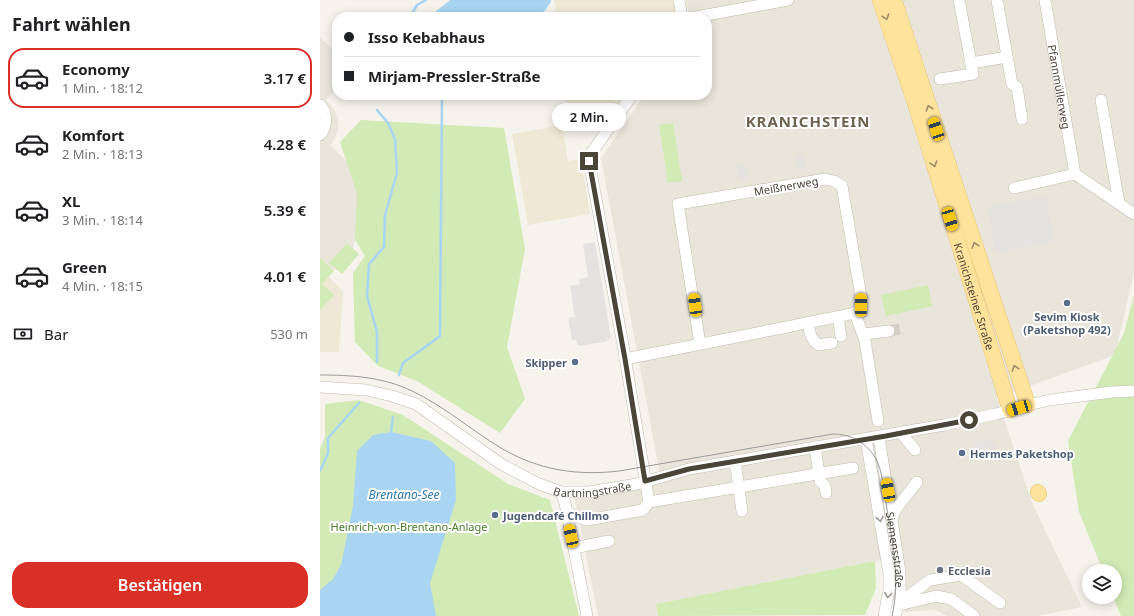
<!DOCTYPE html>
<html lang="de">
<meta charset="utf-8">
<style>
body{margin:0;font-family:"Noto Sans",sans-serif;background:#f6f6f6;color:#202124;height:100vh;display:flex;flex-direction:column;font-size:15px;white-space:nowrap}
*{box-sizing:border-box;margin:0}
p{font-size:13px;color:#757577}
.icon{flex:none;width:22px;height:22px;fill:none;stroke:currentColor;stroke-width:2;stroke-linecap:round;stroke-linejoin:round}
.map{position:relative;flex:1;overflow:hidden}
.details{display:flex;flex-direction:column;background:#fff;width:320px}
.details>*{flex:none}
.hud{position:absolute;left:12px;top:12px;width:380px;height:88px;border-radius:16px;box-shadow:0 2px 10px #0003;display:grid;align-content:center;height:88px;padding:0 12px;background:#fff}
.tools{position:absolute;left:762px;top:564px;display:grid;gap:8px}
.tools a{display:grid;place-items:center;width:40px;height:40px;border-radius:50%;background:#fff;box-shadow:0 2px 10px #0003;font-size:20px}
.end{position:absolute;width:18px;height:18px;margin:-9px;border:5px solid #4b4439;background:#fff;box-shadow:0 0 0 2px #fff}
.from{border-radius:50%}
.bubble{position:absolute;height:28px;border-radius:14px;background:#fff;box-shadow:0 2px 10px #0003;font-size:13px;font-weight:600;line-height:28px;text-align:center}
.car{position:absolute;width:12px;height:24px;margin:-12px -6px;border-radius:5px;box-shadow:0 0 3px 1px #0007;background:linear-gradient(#f5c518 24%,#345 0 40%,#f5c518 0 76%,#345 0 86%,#f5c518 0)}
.hud b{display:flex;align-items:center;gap:14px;height:38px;font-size:15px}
.hud b+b{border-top:1px solid #e0e0e0}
.hud i{width:10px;height:10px;background:#202124}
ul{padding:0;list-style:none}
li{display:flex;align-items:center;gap:12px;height:60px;margin:0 8px 6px;padding:0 4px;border:2px solid transparent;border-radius:16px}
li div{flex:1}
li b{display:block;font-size:15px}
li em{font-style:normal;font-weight:600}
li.current{border-color:#d93025}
li>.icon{width:36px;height:36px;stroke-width:1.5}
h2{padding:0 12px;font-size:18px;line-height:48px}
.pay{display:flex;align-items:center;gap:10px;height:44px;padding:0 12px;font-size:15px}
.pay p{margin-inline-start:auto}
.action{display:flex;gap:8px;margin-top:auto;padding:8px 12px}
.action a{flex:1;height:46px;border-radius:16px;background:#d93025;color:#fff;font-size:16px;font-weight:600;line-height:46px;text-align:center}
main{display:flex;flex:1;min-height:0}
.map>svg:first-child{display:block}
.residential{fill:#eae5da}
.education{fill:#efe8d6}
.green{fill:#d2eab5}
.parking{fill:#e5e3e0}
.water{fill:#a9d4f2}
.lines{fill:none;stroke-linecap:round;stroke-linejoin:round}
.stream{stroke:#a9d4f2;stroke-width:2.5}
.minor-tunnel{stroke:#d4d0c8;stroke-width:11;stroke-dasharray:11 5.5;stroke-linecap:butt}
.minor-casing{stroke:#c2bbae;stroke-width:12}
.major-casing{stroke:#e6c16a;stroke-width:16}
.minor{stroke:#fff;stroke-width:11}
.major{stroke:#ffe39c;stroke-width:15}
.tram{stroke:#9a9a9a;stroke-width:1}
.oneway{stroke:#9c8c66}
.oneway2{stroke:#9c9892}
.route{stroke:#4b4439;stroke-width:5}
.service-dot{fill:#5c6f8a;stroke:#fff;stroke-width:1.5}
.worship-dot{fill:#6b7280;stroke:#fff;stroke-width:1.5}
.labels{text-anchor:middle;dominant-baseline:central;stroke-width:4;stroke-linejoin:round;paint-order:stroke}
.street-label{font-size:11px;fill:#4b4439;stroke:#fff}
.service-label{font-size:11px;font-weight:bold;fill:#4e5e75;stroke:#fff;text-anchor:start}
.park-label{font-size:11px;fill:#4a7f2a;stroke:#fff}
.worship-label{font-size:11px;font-weight:bold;fill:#5b616d;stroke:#fff;text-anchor:start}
.water-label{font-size:12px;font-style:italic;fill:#2e7ab2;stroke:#fff}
.district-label{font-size:15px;font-weight:bold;letter-spacing:1px;fill:#6e6250;stroke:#fff}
</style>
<main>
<section class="details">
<h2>Fahrt wählen</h2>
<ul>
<li class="current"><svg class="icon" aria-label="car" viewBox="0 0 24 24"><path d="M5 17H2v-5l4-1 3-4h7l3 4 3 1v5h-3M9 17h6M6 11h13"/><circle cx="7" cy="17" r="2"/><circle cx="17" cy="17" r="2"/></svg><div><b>Economy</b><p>1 Min. · 18:12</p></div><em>3.17 €</em></li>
<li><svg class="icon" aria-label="car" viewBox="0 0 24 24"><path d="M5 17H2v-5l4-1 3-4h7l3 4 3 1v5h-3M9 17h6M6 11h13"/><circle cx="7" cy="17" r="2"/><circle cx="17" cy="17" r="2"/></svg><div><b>Komfort</b><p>2 Min. · 18:13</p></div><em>4.28 €</em></li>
<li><svg class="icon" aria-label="car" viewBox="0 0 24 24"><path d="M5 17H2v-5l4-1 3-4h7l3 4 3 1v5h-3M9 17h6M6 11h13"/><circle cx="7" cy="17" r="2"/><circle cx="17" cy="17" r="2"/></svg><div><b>XL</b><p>3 Min. · 18:14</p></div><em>5.39 €</em></li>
<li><svg class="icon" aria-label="car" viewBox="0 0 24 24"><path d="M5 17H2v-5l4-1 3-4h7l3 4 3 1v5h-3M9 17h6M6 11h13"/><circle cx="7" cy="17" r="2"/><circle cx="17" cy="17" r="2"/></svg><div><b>Green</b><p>4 Min. · 18:15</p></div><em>4.01 €</em></li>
</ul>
<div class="pay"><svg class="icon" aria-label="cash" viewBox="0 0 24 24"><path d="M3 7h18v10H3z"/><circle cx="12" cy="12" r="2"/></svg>Bar<p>530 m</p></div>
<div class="action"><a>Bestätigen</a></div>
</section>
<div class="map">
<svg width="814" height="616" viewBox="0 0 814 616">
<rect width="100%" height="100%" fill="#f6f3ec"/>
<path class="residential" d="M366 0H814V273L795 355 677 398 713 505 762 607 717 616H627L615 610 585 612 584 557 555 561 336 604 338 616H278L254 495 341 480 281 158 325 95H387V17H369Z
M0 37 17 54V88L6 100 15 111 18 120V131L14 140 10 145 43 177 31 264 13 270 0 258Z"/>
<path class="education" d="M234 0H354L357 17H232L236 8Z
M239 95H304L285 123 262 114Z
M242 125 248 161 261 159 270 214 208 225 192 134Z
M0 267 23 292 19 352H0Z"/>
<path class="green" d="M41 120 184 128 205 249 187 347 205 399 180 433 97 381 58 366 35 342 33 273 45 256 35 240 37 194 20 142Z
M353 123 362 181 348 183 339 125Z
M27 243 39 254 22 274 9 263Z
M0 258 14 271 2 284 14 295 0 310Z
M608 285 612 306 566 316 561 295Z
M814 295V616H801L793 597H795V571H783L759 512 748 441 804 333Z
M39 400 83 415 188 484 230 500 259 616H0V449L5 437V404Z
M555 561 556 588 545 615 338 616 336 604Z"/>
<path class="parking" d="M484 154 486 169 478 170 475 155Z
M426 164 428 179 419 180 417 165Z
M726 196 734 242 675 253 668 207Z
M275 242 291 338 285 342 258 346 256 340H252L248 318 255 317 250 286 260 284 259 279 268 277 263 244Z
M667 440 677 444V449L656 453 654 442Z"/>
<path class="water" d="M130 0H231V2L220 17H109Z
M71 432 111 441 135 463 136 500 110 583 116 616H0V590L13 579 21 565 33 506 37 451 53 435Z"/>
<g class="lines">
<path class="stream" d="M90 17 97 5 106 0
M57 110 68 123 75 139 77 173 65 215 64 247 49 264 47 296 57 332V362
M79 375 83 363 120 336 122 95
M71 432 73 417
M0 471 8 453V438L39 403"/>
<path class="minor-tunnel" d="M569 331 580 329"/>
<defs>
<g id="minor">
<path d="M359 0 362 17"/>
<path d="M677 0 692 84 697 87 702 119"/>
<path id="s1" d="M725 0 755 174 814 214"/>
<path d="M376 17 468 0"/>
<path d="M651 63 687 57"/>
<path d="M620 79 653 74 639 0"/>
<path d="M312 95 270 155 269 161 303 345 329 502"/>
<path d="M781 100 799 203"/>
<path d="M0 105C8 112 7 127 0 135"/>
<path d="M694 188 755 174"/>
<path d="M535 313 545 341 558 421"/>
<path d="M518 317 521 336"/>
<path d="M488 323C490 332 490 340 499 345L512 343"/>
<path d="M544 334 569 331"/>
<path d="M305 359C361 348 417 337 472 326 493 321 514 318 535 313L541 305V296L522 186 514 181 505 179 358 204 380 344"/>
<path id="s2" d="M0 387 46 390 72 396 96 404 181 464 219 484 241 492H269L317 484 369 469 624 425 676 414 708 405 730 400 792 392 814 391"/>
<path d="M581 433 595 450"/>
<path id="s3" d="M559 437 580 572V597L575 616"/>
<path d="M546 439 569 574V590L564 616"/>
<path d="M495 447 500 481 505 486 506 493"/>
<path d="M415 461 422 511"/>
<path d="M241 492 245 503 267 616"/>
<path d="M246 512 267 520 323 510 329 502 533 468"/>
<path d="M572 518 576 509 597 482"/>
<path d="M254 548 289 541"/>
<path d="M580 597 590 595 610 580 641 575 680 603"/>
<path d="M579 605 616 596 631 599 654 616"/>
</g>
<g id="major">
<path id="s4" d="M560 0 595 103 690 410"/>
<path d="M574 0 708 405"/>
<path d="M718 492 719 494"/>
</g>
</defs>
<use href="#minor" class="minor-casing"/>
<use href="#major" class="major-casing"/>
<use href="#minor" class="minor"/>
<use href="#major" class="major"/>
<path class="tram" d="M0 375C32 375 63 377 92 391 124 406 151 430 181 448 218 470 257 476 299 471L513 434C531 434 547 443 556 459 563 472 563 489 566 503 572 541 581 578 572 616"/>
</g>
<defs><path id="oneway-chevron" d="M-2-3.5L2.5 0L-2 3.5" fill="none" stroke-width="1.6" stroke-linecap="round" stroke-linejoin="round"/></defs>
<g class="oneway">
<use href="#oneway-chevron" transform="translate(566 17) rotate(71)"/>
<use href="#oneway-chevron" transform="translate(609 108) rotate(-108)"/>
<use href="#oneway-chevron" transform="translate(614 164) rotate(73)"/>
<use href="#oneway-chevron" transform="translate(655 245) rotate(-108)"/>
<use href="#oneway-chevron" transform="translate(695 368) rotate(-108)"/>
</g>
<g class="oneway2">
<use href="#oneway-chevron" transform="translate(560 519) rotate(80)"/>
<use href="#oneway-chevron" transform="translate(568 595) rotate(97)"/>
</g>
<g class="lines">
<path class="route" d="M269 161 305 359 325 481 369 469 566 436 649 420"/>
</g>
<g class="service-dot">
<circle cx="747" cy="303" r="4"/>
<circle cx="255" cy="362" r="4"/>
<circle cx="642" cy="453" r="4"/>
<circle cx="175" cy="515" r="4"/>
</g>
<circle class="worship-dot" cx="620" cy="570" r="4"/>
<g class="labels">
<g class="street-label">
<text stroke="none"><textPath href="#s1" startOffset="88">Pfannmüllerweg</textPath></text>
<text transform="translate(466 186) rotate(-10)">Meißnerweg</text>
<text stroke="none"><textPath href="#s4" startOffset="311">Kranichsteiner Straße</textPath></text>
<text stroke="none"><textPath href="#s2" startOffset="300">Bartningstraße</textPath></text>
<text stroke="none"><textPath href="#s3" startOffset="114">Siemensstraße</textPath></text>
</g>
<g class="service-label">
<text x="747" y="316" text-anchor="middle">Sevim Kiosk<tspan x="747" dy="13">(Paketshop 492)</tspan></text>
<text x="247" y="362" text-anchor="end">Skipper</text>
<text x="650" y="453">Hermes Paketshop</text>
<text x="183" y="515">Jugendcafé Chillmo</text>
</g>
<g class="park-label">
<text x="89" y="526">Heinrich-von-Brentano-Anlage</text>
</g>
<g class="worship-label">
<text x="628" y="570">Ecclesia</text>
</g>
<g class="water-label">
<text x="84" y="494">Brentano-See</text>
</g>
<g class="district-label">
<text x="488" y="121">KRANICHSTEIN</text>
</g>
</g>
</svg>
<div class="tools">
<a><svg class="icon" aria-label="layers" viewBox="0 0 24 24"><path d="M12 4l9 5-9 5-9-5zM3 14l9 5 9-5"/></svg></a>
</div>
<i class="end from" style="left:649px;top:420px"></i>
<i class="end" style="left:269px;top:161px"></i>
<div class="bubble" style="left:232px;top:103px;width:74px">2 Min.</div>
<i class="car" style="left:616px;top:129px;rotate:342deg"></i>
<i class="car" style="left:630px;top:219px;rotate:163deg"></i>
<i class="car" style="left:375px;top:305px;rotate:352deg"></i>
<i class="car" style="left:541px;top:305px;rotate:1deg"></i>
<i class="car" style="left:699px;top:408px;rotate:253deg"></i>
<i class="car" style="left:568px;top:490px;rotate:350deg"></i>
<i class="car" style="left:251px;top:536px;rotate:348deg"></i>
<div class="hud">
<b><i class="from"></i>Isso Kebabhaus</b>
<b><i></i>Mirjam-Pressler-Straße</b>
</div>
</div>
</main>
